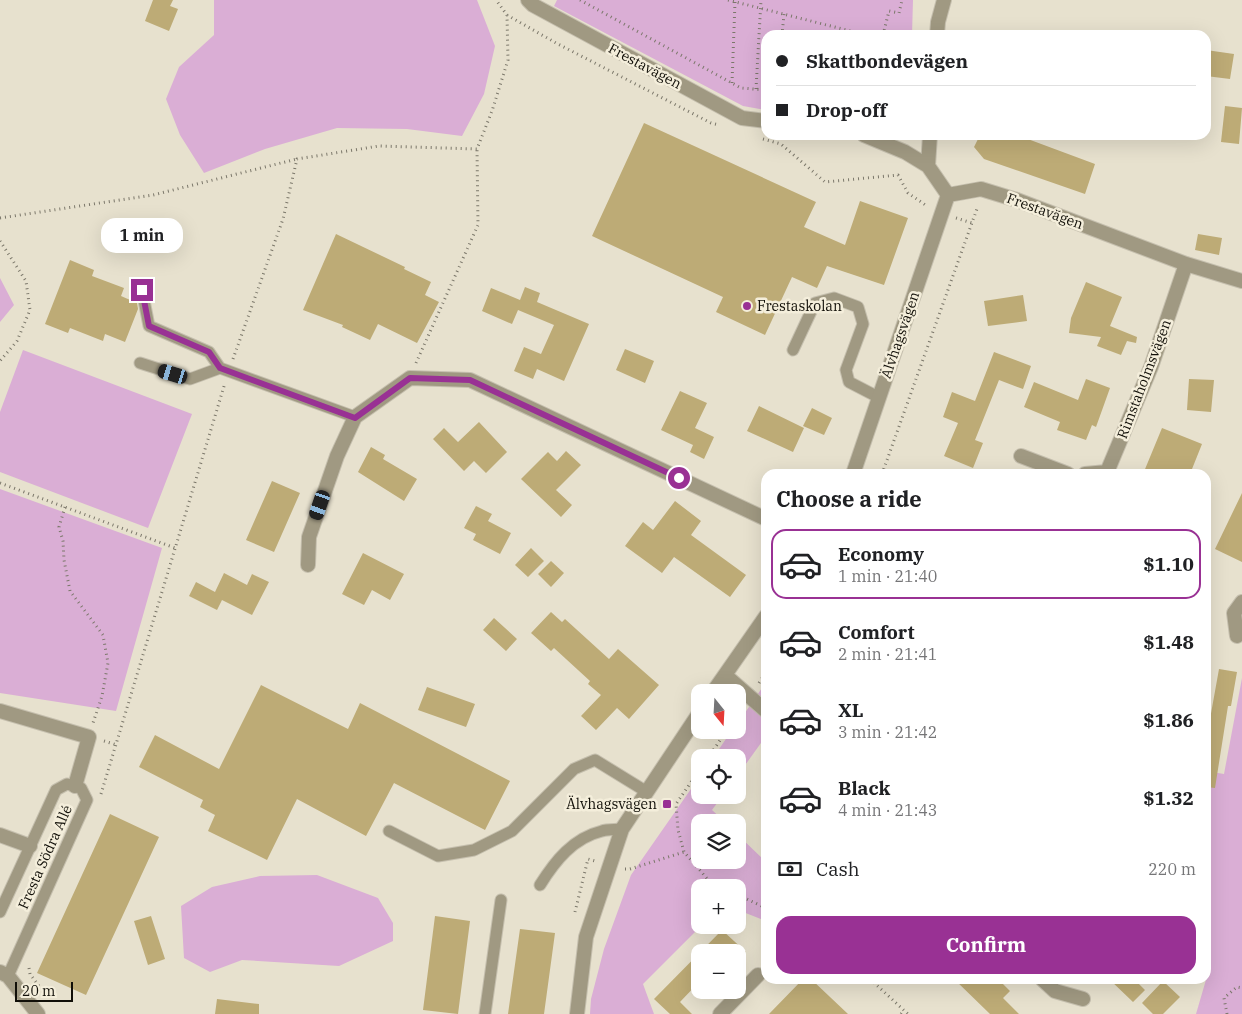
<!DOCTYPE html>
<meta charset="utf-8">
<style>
body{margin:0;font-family:"IBM Plex Serif",serif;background:#f6f6f6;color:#202124;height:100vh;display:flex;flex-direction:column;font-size:19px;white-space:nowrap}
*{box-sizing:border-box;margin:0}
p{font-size:16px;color:#757577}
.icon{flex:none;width:28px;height:28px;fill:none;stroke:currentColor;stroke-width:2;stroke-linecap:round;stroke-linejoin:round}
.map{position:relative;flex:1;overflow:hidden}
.drawer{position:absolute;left:761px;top:469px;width:450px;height:515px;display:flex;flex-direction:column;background:#fff;border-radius:15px;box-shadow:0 5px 20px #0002}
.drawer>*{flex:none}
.banner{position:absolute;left:761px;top:30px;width:450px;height:110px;border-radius:15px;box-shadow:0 5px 20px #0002;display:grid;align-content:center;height:110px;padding:0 15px;background:#fff}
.needle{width:32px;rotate:162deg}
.tools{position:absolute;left:691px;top:684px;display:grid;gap:10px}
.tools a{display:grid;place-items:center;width:55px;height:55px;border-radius:10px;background:#fff;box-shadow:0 5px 20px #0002;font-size:25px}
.scale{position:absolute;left:15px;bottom:12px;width:58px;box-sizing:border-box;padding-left:5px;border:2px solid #110f08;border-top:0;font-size:14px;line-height:18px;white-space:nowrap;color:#110f08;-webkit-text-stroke:4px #f4eedb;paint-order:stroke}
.end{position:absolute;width:22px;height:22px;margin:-11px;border:6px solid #993194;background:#fff;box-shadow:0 0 0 2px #fff}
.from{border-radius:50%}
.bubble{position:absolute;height:35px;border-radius:15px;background:#fff;box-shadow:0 5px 20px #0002;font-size:16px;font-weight:700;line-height:35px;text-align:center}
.car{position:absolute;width:15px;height:30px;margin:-15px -8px;border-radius:6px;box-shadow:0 0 4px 1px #0007;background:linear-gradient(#222 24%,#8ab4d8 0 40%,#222 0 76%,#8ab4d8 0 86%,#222 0)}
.banner b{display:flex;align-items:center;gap:18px;height:48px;font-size:19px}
.banner b+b{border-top:1px solid #e0e0e0}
.banner i{width:12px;height:12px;background:#202124}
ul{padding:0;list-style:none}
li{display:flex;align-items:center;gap:15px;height:70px;margin:0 10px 8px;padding:0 5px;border:2px solid transparent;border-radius:15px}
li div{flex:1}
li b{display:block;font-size:19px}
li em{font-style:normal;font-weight:700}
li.selected{border-color:#993194}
li>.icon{width:45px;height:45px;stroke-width:1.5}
h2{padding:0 15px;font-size:22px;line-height:60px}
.pay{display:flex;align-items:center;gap:12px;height:55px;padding:0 15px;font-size:19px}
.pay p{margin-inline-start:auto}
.cta{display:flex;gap:10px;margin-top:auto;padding:10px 15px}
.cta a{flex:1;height:58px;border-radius:15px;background:#993194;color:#fff;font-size:20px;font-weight:700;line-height:58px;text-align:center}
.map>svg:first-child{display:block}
.green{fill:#daaed5}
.building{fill:#bdab76}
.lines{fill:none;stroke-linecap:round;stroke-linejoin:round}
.service-casing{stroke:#c5bfae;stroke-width:13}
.minor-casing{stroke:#c5bfae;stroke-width:16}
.path{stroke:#7b776a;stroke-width:3;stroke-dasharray:1 4;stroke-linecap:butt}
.service{stroke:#a09982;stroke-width:11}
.minor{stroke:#a09982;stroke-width:14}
.route{stroke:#993194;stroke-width:6}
.poi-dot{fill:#993194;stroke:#f4eedb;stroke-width:2}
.labels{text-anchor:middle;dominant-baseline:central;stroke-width:5;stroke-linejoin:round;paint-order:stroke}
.street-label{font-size:14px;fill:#110f08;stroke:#f4eedb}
.poi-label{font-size:14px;fill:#110f08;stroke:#f4eedb;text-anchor:start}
</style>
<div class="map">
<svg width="1242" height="1014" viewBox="0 0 1242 1014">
<rect width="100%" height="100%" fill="#e7e1ce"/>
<path class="green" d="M214 0H477L495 46 484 94 462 136 407 129 337 128 265 149 204 173 180 135 166 99 179 67 214 35Z
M557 0H913L912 35H766V110L743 106 554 6Z
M0 278 14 305 0 322Z
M23 350 192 414 148 528 0 472V412Z
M0 489 162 548 116 711 0 693Z
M1242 678V1014H1196L1210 966 1206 963V771L1224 774Z
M766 682V736L738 775V758H713L732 730H738V723Z
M700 776V795H723L712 810 725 822H700V860H738V835L766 862V921L738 910V888H700V925H702L643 984 654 1014H590L591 999 604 949 631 875Z
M317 875 378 898 393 923V941L339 966 242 960 210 972 184 958 181 906 212 887 260 876Z"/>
<path class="building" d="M153 0H173L170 6 178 9 169 31 145 21Z
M1206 50 1234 54 1230 79 1206 76Z
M1225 106 1242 108 1239 144 1221 142Z
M644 123 816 202 804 227 845 245 860 201 908 218 884 285 827 266 817 288 792 277 765 335 716 312 723 297 592 236Z
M980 135H1017L1095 164 1085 194 984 159 974 147Z
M336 234 405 267 404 269 431 282 425 295 439 302 417 343 378 324 370 340 342 327 343 325 303 310Z
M1198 234 1222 238 1219 255 1195 250Z
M70 260 94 270 92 276 124 288 121 296 137 303 138 309 125 342 105 334 103 341 70 328 68 333 45 324Z
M1086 282 1122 297 1110 326 1137 337 1136 343 1127 341 1121 355 1097 346 1101 337 1069 333 1071 318Z
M525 287 540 293 537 302 589 324 564 381 537 369 533 379 514 371 524 347 541 354 554 325 518 310 512 324 482 311 491 288 520 300Z
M1023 295 1027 321 988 326 984 301Z
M625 349 654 361 645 383 616 370Z
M994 352 1031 366 1023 389 999 380 975 440 983 443 973 468 944 456 958 423 943 417 952 392 975 401Z
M1086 379 1110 388 1096 427 1092 425 1086 440 1057 430 1060 422 1024 407 1034 382 1078 400Z
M1189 379 1214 380 1211 412 1187 410Z
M680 391 707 403 695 428 714 437 704 459 690 452 693 445 661 430Z
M759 406 804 428 793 452 747 431Z
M812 408 832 418 824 435 803 426Z
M479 422 507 452 486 473 474 461 464 471 433 439 444 428 458 442Z
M1162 428 1202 444 1190 474H1143Z
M371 447 385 455 383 459 417 479 404 501 358 472Z
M566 451 581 465 556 490 572 505 561 517 521 479 548 452 557 461Z
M272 481 300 493 274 552 246 540Z
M1242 493V562L1215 549Z
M675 501 701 521 691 535 746 575 730 597 674 557 662 573 625 546 643 522 653 530Z
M476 506 492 514 488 521 511 533 500 554 473 540 476 534 464 528Z
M531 548 544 561 528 577 515 565Z
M363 553 404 574 390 600 372 590 364 605 342 594Z
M551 561 564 573 551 587 538 574Z
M224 573 247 585 252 574 269 582 252 615 222 600 217 610 189 596 196 582 215 592Z
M551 612 562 622 565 619 609 659 618 649 659 685 629 719 617 708 596 730 581 716 601 695 588 684 590 681 554 648 551 651 531 633Z
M494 618 517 639 506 651 483 630Z
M1219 669 1237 672 1231 706H1228L1215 788 1206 787V718L1210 719Z
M261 685 348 729 360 703 510 781 485 830 394 783 366 836 297 799 267 860 208 831 215 815 200 807 203 800 139 767 155 735 219 769Z
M427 687 475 704 466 727 418 710Z
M110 814 159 837 86 995 37 973Z
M151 916 165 959 148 965 134 921Z
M435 916 470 921 458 1014 423 1010Z
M520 929 555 933 544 1014H508Z
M722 930 746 952H700V981L680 1002 692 1014H670L654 999Z
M803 979H811L848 1014H769Z
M954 979H998L1010 991 1003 998 1019 1014H990Z
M1109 979H1134L1145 990 1133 1002Z
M1163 981 1180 997 1163 1014H1153L1142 1003Z
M217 999 259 1004V1014H215Z"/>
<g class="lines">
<defs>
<path id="service" d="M142 290 149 326 209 352 220 368 355 417
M793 350 815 303 834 298 858 307 863 324 846 370 849 382 878 397
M140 363 190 379 220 368
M389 831 438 856 474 850 512 831 574 769 595 760 647 792
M540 885C555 861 573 838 602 831 608 829 616 830 622 829
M0 912 56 790 67 784 81 788 87 800 8 976
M485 1014 501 900"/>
<path id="minor" d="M528 0 533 5 742 118 766 121
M937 35 938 22 944 0
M864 135 905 152 928 166 948 195
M928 166 930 135
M948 195 981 189 1017 200 1186 264 1242 281
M1021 456 1068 474
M853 474 948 195
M1085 474 1107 472 1151 367 1186 264
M308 565 309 537 337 456 355 417 410 378 470 380 766 519
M1237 636 1234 613 1242 602
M725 675 766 711
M713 692 766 616
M0 711 89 737 75 786
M0 835 30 846
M0 972 8 976 38 1014
M1042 979 1055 991 1083 999
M577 1014 586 937 622 829 700 712
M720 1014 758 975"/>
</defs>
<use href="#service" class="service-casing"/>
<use href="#minor" class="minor-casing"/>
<path class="path" d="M580 0 741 88 766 90
M728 0 866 35
M507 15 556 43 711 123 719 125
M782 35 784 14
M883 35 889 11 899 13 902 0
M732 83 735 2
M756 89 761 0
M763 139 781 144 825 182 898 175 908 193 927 206
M0 218 153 195 297 159
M956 218 972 223
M0 241 26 281 30 310 17 341 0 361
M233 359 283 219 297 159 379 146 477 149 492 111 508 60 507 15 496 0
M416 363 478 225 477 149
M882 474 978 206
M0 483 175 548
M65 507 59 527 63 541 64 560 70 591 103 635 108 663 102 696 93 723
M759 683 766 672
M104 741 117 745
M708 758 727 730
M700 769 676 804 678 830 684 852 711 883 721 888
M101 794 225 383
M625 869H630L684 852
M738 895 766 908
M575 912 588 859 595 861
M29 968 30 974 39 986
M870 979 908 1014
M901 1014 904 1010
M1227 1014 1224 998 1237 987 1242 988"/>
<use href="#service" class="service"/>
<use href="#minor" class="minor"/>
</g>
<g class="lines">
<path class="route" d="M142 290 149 326 209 352 220 368 355 418 410 378 470 380 679 478"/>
</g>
<g class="poi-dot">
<circle cx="747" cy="306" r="5"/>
<rect x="662" y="799" width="10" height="10" rx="2.5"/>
</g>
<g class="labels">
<g class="street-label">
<text transform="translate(645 66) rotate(28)">Frestavägen</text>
<text transform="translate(1045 211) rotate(20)">Frestavägen</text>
<text transform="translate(900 335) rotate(-71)">Älvhagsvägen</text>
<text transform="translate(1144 379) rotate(-69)">Rimstaholmsvägen</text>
<text transform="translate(45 857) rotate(-66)">Fresta Södra Allé</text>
</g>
<g class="poi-label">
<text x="757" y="306">Frestaskolan</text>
<text x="657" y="804" text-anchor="end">Älvhagsvägen</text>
</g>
</g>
</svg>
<div class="tools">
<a><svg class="needle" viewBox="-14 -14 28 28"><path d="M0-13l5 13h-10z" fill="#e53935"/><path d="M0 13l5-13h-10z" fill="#757577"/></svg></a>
<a><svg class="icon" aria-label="locate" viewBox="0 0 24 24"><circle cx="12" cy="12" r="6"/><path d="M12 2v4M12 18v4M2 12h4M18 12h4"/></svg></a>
<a><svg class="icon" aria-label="layers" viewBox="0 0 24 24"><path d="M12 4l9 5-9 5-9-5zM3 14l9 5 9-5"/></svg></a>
<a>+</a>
<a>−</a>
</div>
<div class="scale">20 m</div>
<i class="end from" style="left:679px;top:478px"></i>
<i class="end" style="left:142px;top:290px"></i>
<div class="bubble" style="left:101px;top:218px;width:82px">1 min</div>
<i class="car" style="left:173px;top:374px;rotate:287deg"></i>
<i class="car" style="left:320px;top:505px;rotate:199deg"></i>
<div class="banner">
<b><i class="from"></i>Skattbondevägen</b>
<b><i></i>Drop-off</b>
</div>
<section class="drawer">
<h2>Choose a ride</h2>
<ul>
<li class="selected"><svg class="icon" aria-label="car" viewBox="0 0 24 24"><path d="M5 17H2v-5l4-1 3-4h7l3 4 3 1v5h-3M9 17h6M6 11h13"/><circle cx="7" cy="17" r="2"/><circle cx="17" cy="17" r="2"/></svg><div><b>Economy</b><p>1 min · 21:40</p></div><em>$1.10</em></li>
<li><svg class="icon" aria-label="car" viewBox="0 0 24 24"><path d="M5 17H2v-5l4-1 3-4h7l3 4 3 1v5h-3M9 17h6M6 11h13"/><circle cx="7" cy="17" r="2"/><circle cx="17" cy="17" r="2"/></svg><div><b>Comfort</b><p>2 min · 21:41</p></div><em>$1.48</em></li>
<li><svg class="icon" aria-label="car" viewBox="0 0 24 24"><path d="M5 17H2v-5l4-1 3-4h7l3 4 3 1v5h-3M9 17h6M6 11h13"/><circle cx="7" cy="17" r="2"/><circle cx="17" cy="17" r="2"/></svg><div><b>XL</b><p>3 min · 21:42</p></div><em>$1.86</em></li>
<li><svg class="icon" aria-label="car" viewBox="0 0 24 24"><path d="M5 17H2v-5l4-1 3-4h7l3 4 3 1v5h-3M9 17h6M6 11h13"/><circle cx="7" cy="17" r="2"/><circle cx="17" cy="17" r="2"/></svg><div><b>Black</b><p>4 min · 21:43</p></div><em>$1.32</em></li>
</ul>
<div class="pay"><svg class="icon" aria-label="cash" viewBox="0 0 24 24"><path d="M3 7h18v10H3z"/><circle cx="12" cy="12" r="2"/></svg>Cash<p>220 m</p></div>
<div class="cta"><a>Confirm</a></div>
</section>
</div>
